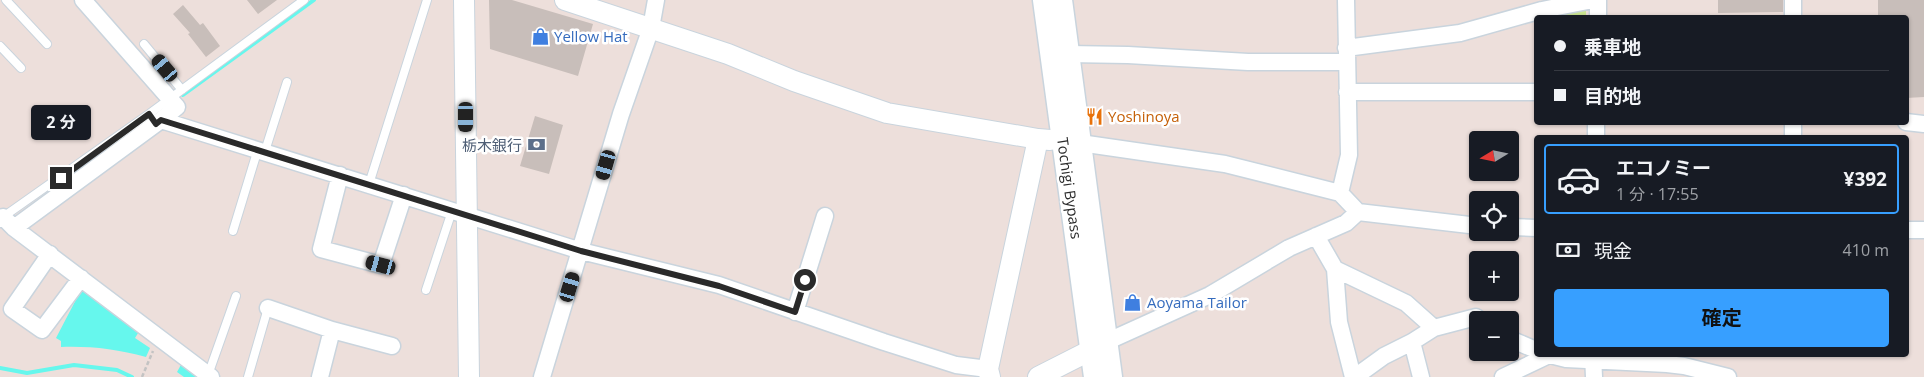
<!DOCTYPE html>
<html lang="ja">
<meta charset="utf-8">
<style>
body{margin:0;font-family:"Open Sans","Noto Sans JP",sans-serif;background:#20242c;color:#f1f3f6;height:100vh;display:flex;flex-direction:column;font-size:19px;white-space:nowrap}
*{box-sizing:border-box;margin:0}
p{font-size:16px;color:#9ea1a6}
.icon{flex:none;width:28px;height:28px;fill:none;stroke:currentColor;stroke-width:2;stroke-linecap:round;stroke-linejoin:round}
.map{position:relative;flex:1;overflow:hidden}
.details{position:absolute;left:1534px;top:135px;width:375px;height:222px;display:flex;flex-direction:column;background:#171b24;border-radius:5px;box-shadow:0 1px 4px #0004}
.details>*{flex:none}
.hud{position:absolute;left:1534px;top:15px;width:375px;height:110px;border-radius:5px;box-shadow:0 1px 4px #0004;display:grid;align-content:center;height:110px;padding:0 20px;background:#171b24}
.needle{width:32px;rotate:260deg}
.fabs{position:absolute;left:1469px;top:131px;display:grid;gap:10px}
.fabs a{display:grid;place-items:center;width:50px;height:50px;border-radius:5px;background:#171b24;box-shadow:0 1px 4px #0004;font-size:25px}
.end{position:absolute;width:22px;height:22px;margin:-11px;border:6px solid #2a2a2a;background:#fff;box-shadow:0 0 0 2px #fff}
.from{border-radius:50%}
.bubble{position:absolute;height:35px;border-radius:5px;background:#171b24;box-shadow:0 1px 4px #0004;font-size:16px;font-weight:700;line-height:35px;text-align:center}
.car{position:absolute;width:15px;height:30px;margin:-15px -8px;border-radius:6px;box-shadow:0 0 4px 1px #0007;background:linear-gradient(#222 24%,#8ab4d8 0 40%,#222 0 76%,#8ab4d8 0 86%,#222 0)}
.hud b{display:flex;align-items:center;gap:18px;height:48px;font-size:19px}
.hud b+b{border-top:1px solid #363941}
.hud i{width:12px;height:12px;background:#f1f3f6}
ul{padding:9px 0 0;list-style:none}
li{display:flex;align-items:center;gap:15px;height:70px;margin:0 10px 8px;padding:0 10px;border:2px solid transparent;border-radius:5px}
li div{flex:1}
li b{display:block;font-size:19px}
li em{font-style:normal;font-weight:700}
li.active{border-color:#379fff}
li>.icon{width:45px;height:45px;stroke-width:1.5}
.pay{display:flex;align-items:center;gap:12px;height:55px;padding:0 20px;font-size:19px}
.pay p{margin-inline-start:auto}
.action{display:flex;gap:10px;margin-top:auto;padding:10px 20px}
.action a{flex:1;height:58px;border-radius:5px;background:#379fff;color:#111;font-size:20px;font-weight:700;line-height:58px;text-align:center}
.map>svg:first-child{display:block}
.green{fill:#cde893}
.water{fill:#66f7ed}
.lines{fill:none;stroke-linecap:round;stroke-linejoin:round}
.stream{stroke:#66f7ed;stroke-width:4}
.building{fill:#c8beba}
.service-casing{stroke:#c9d4dd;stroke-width:10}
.minor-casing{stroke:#c9d4dd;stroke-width:19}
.tertiary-casing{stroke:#c9d4dd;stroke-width:22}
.secondary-casing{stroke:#c9d4dd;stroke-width:25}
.path{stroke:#c3c3c3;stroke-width:2.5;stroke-dasharray:4 2.5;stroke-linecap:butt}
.service{stroke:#fff;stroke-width:8}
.minor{stroke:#fff;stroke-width:16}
.tertiary{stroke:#fff;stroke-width:20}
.secondary{stroke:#fff;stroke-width:22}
.route{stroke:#2a2a2a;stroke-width:6}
.labels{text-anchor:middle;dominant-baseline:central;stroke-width:5;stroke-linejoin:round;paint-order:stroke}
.shop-label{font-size:15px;fill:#366cbe;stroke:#fff;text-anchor:start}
.food-label{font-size:15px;fill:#c56008;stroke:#fff;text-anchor:start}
.service-label{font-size:15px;fill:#4e5e75;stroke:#fff;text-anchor:end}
.street-label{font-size:15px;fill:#2a2a2a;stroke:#fff}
</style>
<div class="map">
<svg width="1924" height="377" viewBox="0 0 1924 377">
<rect width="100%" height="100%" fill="#eddfdb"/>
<path class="green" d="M1586 8V17H1550Z"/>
<path class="water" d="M81 290 92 294 140 330 135 338 150 348 146 357C117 349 90 346 61 347V341L56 338Z
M182 363 202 377H184L177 372Z"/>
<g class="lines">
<path class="stream" d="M183 95 314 0
M0 368 27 373 74 365 117 370 132 377"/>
</g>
<path class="building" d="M247 0H277L258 14Z
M489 0H512L593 24 578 76 490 49Z
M1718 0H1783V12L1718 13Z
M1878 0H1924V97L1906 98V18H1878Z
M183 5 200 25 203 23 220 46 206 57 188 34 190 33 173 14Z
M535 116 563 125 549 174 520 166Z"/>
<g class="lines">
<defs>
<path id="service" d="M6 0 47 44
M144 44 182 90
M0 46 21 68
M265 151 287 82
M369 184 427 0
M3 217 149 114 304 0
M233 231 258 149
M426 290 452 211
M208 375 236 296
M248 377 268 308"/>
<path id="minor" d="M83 0 177 107 161 120
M1793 0V18
M1598 18V0
M1346 48 1460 33 1542 10 1593 0
M1068 54 1128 55 1248 62H1347
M1347 92H1536
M1793 122V138
M1906 122 1924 124
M1596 138V122
M1080 143 1225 164 1340 193 1358 212 1478 226
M340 175 321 249 381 265 404 195
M1340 193 1349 155 1346 0
M0 219 3 217 14 228 211 377
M1510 227 1536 228
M14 228 161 120 581 251 719 285 884 342 956 365 988 369
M1906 230H1924
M1316 236 1335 269 1339 322 1353 377
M50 254 12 309 42 330 81 278
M1335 269 1406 303 1434 328
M268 308 332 330
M795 312 825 216
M1510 339 1536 350
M1106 342 1210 295 1289 248 1346 223 1358 212
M1412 342 1421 377
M1550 355 1566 359 1667 364 1684 366 1728 377
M1593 355 1594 377
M320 377 332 330 392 346
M542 377 621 114 651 28 656 0
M1355 377 1384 356 1412 342 1434 328 1476 317 1480 320
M1503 377 1549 355"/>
<path id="tertiary" d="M464 0 469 377
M565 0 728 54 794 81 887 113 1038 139
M990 377 988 369 1038 139 1050 140
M1038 377 1105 343"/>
<path id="secondary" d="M1044 0 1095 377
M1061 0 1111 377"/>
</defs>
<use href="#service" class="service-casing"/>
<use href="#minor" class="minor-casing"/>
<use href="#tertiary" class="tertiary-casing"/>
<use href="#secondary" class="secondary-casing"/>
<path class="path" d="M142 377 153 351"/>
<use href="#service" class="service"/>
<use href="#minor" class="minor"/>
<use href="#tertiary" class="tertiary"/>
<use href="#secondary" class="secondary"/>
</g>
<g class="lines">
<path class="route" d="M61 178 149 114 156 124 161 120 581 251 719 286 795 312 805 280"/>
</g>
<defs>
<symbol id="shop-bare" viewBox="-9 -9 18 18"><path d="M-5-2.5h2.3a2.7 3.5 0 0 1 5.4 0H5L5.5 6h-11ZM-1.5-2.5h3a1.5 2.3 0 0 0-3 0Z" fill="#3f7fe0" stroke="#fff" stroke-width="2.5" paint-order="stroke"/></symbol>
<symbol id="restaurant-bare" viewBox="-9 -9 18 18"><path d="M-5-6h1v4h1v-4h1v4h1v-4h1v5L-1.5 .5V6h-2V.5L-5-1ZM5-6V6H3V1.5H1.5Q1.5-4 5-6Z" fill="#e8710a" stroke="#fff" stroke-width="2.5" paint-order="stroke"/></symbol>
<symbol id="bank-bare" viewBox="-9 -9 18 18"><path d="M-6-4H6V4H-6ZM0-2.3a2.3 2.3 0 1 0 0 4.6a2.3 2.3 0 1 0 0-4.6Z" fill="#5c6f8a" stroke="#fff" stroke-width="2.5" paint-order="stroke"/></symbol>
</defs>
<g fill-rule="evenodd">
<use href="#shop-bare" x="528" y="24" width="25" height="25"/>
<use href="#restaurant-bare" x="1082" y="104" width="25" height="25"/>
<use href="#bank-bare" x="524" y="132" width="25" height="25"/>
<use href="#shop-bare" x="1120" y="290" width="25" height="25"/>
</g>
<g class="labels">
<g class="shop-label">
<text x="554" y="36">Yellow Hat</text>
<text x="1147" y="302">Aoyama Tailor</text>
</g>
<g class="food-label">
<text x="1108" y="116">Yoshinoya</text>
</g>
<g class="service-label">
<text x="522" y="145">栃木銀行</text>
</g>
<g class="street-label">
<text transform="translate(1070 188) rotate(82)">Tochigi Bypass</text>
</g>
</g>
</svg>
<div class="fabs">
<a><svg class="needle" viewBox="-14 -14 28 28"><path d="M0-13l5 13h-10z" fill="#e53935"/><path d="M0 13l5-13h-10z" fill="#9ea1a6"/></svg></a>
<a><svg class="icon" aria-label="locate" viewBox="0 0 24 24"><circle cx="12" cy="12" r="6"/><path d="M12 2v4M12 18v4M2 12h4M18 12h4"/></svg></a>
<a>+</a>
<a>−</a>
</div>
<i class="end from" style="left:805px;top:280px"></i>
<i class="end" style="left:61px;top:178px"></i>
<div class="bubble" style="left:31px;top:105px;width:60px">2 分</div>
<i class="car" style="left:165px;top:68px;rotate:320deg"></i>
<i class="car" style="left:466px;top:117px;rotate:180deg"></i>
<i class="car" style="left:606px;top:165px;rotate:196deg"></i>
<i class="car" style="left:381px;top:265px;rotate:285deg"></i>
<i class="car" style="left:570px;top:287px;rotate:17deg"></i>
<div class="hud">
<b><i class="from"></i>乗車地</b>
<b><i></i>目的地</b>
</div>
<section class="details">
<ul>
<li class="active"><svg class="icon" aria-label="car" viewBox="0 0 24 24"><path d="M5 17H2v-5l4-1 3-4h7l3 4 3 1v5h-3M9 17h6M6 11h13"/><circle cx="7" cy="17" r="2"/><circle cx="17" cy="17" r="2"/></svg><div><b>エコノミー</b><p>1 分 · 17:55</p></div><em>¥392</em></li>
</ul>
<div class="pay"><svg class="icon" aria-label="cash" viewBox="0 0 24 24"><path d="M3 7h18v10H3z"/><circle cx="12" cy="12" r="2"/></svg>現金<p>410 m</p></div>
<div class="action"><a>確定</a></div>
</section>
</div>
